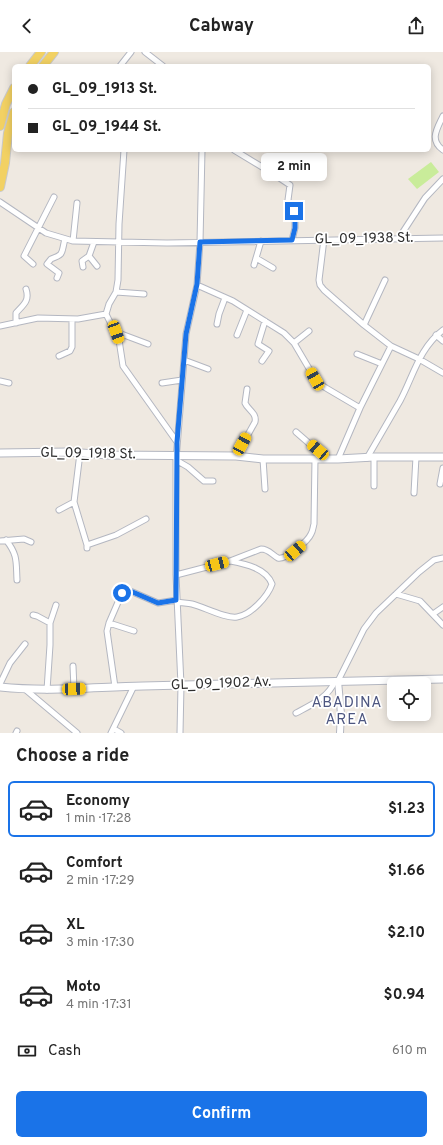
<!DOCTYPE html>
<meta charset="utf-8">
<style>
body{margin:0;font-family:Overpass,sans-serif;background:#f2f2f2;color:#222;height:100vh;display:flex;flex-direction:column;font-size:15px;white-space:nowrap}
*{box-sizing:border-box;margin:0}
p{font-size:13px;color:#767676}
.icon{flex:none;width:22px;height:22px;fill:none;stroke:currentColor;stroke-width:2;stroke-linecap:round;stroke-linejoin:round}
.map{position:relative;height:681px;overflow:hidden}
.drawer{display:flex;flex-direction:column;background:#fff;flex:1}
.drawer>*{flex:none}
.hud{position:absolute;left:12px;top:12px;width:419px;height:88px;border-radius:6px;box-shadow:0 2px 10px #0003;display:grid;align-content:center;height:88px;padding:0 16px;background:#fff}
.tools{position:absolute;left:387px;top:625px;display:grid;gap:8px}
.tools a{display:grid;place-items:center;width:44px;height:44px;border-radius:6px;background:#fff;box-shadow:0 2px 10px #0003;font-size:20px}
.end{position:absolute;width:18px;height:18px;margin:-9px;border:5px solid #1a73e8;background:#fff;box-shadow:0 0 0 2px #fff}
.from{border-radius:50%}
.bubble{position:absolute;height:28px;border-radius:6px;background:#fff;box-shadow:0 2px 10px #0003;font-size:13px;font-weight:700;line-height:28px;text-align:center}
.car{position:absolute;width:12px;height:24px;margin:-12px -6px;border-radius:5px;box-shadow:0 0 3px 1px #0007;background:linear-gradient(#f5c518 24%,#345 0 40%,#f5c518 0 76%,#345 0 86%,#f5c518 0)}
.hud b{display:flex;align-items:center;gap:14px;height:38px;font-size:15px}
.hud b+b{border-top:1px solid #e0e0e0}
.hud i{width:10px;height:10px;background:#222}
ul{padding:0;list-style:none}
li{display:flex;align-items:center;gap:12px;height:56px;margin:0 8px 6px;padding:0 8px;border:2px solid transparent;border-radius:6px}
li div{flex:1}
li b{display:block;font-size:15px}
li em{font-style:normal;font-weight:700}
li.selected{border-color:#1a73e8}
li>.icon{width:36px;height:36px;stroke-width:1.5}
h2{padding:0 16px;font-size:18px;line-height:48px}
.pay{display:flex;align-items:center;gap:10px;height:44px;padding:0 16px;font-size:15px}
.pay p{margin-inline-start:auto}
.primary-button{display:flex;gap:8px;margin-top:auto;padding:8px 16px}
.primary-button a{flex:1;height:46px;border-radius:6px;background:#1a73e8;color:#fff;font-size:16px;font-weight:700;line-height:46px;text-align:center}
header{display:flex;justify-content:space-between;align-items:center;height:52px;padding:0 16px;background:#fff;font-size:18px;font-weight:700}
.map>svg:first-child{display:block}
.pitch{fill:#c9ec9a}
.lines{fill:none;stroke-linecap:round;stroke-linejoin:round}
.minor-casing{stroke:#b4b7c1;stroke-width:7}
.tertiary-casing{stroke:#b4b7c1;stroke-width:8}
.secondary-casing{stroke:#b4b7c1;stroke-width:9}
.primary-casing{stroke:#c9c9c9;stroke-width:10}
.minor{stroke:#fff;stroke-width:5}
.tertiary{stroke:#fff;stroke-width:6}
.secondary{stroke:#fff;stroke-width:7}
.primary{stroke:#f2d163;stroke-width:8}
.route{stroke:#1a73e8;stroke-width:5}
.labels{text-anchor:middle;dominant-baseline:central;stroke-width:3.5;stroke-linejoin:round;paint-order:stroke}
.street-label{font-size:14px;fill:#2e2e2e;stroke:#fff}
.neighbourhood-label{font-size:15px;letter-spacing:1px;fill:#4d5680;stroke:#fff}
</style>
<header><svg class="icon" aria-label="back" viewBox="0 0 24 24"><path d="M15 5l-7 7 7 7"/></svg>Cabway<svg class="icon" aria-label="share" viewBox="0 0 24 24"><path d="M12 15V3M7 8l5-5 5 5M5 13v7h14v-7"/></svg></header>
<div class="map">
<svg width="443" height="681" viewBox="0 0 443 681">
<rect width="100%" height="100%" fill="#efe9e1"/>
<path class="pitch" d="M431 110 439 120 417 137 408 127Z"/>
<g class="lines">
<defs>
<path id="minor" d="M145 0 163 14
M120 14 131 0
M443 64C437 77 429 88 443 98
M124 98 119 172 118 228 116 240 109 252 106 262 119 288 123 314 177 390
M234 98 272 121 290 133 288 148 295 162V176L292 188
M0 150 46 181 73 189 167 191 443 186
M399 186 425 146 443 127
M324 187 319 228 320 233 324 238 364 273 391 294 419 307 443 321
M73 189 77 151
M89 204 97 214
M256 206 273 216
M33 212 24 204 54 145
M254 213 261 189
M83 215 82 209 89 204 94 190
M57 226 59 221 47 212 51 207C65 202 61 201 65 187
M197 233 233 249 284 281 294 291 317 330 326 336 360 356
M116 240 144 242
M16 271V261C23 253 30 249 26 237
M217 272 219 262 225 246
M364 273 385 228
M0 274 38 266 78 267 106 262
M116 280 148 292
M237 283 247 258
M436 283 443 289
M294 291 309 279
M357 302 382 312
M59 304 70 299 72 295V267
M184 308 208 317
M262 309 269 299 258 292 265 269
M0 329 9 331
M162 331 182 328
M296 380 327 407
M80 401 74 450 87 493V496
M236 404 255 370C257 361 248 358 245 351L247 337
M367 406C378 387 389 368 400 349 413 325 419 296 443 278
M263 407 265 437
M338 407 360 356 391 294
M176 408 188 415 204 429H213
M440 432 443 416
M374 434V405
M414 441 416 405
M59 458 74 450
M6 488C18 503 16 510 17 528
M0 489 24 487 31 490
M87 493 116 483 146 467
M176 523 230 509 261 497C269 497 272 503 278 506 286 508 308 489 311 482 313 479 313 475 314 472L315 407
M396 542 420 549 443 573
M177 550C182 551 187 551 192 552 204 555 226 567 237 565 251 563 268 544 272 532 266 516 245 512 230 509
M433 562 443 555
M33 563 37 564 50 571
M109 571 134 579
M73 614 74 637
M338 629 364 577 376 561 419 520 434 508 443 506
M0 632 10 611 25 592
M115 635 107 579 109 571 122 541 128 538 158 551 177 548
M26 638 77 681
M47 638 50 593V571L56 553
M296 661C311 653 328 646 335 629
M114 677 121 681
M16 681 17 679
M111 681 134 634
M180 681 181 633 176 523V408L186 282 197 233 200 190 202 98"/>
<path id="tertiary" d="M338 629 341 662 340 681"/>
<path id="secondary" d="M0 401 68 400 108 403 236 404 263 407H338L374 405H443
M0 635C48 640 95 635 143 634 243 632 343 629 443 627"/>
<path id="primary" d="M30 14 41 0
M43 14 54 0
M0 74 6 52 14 36
M0 135 5 111 8 81 14 60"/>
</defs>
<use href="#minor" class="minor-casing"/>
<use href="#tertiary" class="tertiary-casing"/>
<use href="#secondary" class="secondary-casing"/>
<use href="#primary" class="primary-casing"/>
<use href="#minor" class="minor"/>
<use href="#tertiary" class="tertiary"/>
<use href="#secondary" class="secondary"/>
<use href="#primary" class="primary"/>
</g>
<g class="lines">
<path class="route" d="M122 541 128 538 158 551 176 548 177 390 186 282 197 232 200 190 292 188 295 176V161L294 159"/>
</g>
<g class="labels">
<g class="street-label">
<text transform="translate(364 187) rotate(-1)">GL_09_1938 St.</text>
<text transform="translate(88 402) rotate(1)">GL_09_1918 St.</text>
<text transform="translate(221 632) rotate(-2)">GL_09_1902 Av.</text>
</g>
<g class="neighbourhood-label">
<text x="347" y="651">ABADINA<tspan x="347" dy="17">AREA</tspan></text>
</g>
</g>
</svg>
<div class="tools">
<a><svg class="icon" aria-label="locate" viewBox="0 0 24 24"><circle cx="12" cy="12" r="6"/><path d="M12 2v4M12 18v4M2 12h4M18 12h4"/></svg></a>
</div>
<i class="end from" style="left:122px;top:541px"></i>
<i class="end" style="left:294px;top:159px"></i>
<div class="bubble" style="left:261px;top:101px;width:66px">2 min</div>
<i class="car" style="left:116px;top:280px;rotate:160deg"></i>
<i class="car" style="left:315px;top:327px;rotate:330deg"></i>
<i class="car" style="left:242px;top:392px;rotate:29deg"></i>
<i class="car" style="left:318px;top:398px;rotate:311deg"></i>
<i class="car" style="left:295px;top:499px;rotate:49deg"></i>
<i class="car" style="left:217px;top:512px;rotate:75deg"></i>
<i class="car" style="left:74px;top:637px;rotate:88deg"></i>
<div class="hud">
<b><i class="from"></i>GL_09_1913 St.</b>
<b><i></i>GL_09_1944 St.</b>
</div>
</div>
<section class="drawer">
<h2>Choose a ride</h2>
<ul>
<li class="selected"><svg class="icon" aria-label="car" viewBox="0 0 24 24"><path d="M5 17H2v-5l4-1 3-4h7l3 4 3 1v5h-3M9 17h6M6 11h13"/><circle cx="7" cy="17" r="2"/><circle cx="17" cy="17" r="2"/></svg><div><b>Economy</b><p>1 min · 17:28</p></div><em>$1.23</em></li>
<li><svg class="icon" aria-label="car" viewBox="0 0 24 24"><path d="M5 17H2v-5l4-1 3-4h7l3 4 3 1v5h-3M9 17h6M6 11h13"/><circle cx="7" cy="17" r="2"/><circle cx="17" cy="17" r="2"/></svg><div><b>Comfort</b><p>2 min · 17:29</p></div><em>$1.66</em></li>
<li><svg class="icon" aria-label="car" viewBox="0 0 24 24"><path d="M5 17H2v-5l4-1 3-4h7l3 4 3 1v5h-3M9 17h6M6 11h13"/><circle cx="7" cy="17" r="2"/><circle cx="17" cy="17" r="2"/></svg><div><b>XL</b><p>3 min · 17:30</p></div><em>$2.10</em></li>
<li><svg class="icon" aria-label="car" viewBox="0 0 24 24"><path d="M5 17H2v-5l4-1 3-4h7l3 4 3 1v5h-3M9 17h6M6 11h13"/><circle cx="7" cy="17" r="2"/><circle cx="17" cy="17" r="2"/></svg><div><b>Moto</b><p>4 min · 17:31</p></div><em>$0.94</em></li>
</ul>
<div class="pay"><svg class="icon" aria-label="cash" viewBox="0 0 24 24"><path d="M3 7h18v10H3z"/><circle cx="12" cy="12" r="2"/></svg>Cash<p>610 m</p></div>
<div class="primary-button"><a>Confirm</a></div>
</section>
